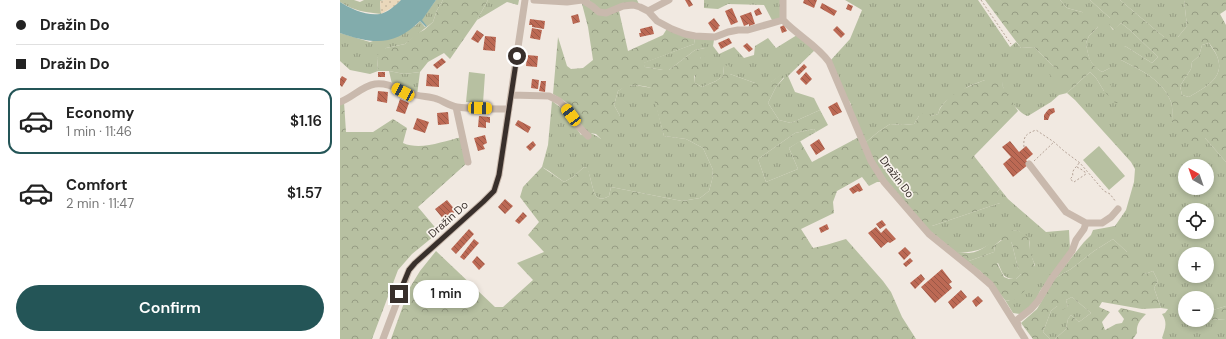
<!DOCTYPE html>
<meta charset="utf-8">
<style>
body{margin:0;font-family:"DM Sans",sans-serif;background:#f2f2f2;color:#222;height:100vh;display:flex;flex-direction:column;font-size:15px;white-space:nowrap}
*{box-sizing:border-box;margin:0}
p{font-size:13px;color:#767676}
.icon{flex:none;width:22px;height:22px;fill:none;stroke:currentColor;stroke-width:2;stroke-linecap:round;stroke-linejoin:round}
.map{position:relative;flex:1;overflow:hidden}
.sheet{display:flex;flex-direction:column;background:#fff;width:340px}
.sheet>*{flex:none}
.guide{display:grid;align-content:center;height:88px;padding:0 16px;background:#fff}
.needle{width:26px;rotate:320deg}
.tools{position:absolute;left:838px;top:159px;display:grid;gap:8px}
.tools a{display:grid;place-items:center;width:36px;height:36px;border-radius:50%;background:#fff;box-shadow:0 2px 6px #0003;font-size:20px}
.end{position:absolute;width:18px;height:18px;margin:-9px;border:5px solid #382f2b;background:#fff;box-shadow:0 0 0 2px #fff}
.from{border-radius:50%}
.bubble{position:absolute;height:28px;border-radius:14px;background:#fff;box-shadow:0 2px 6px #0003;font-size:13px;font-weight:600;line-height:28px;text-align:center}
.car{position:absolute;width:12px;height:24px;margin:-12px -6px;border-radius:5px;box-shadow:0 0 3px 1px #0007;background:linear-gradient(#f5c518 24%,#345 0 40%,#f5c518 0 76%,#345 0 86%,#f5c518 0)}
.guide b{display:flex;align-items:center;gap:14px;height:38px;font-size:15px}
.guide b+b{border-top:1px solid #e0e0e0}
.guide i{width:10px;height:10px;background:#222}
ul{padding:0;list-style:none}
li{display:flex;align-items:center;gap:12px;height:66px;margin:0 8px 6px;padding:0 8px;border:2px solid transparent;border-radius:12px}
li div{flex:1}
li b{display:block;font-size:15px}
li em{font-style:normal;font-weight:600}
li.on{border-color:#245557}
li>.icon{width:36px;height:36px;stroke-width:1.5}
.primary-button{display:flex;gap:8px;margin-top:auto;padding:8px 16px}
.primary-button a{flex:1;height:46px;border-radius:24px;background:#245557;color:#fff;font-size:16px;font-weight:600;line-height:46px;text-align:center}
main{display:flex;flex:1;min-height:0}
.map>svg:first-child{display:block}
.grass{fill:url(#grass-tufts);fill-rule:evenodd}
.forest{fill:url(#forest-crowns);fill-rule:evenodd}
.sand{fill:url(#sand-dots)}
.park{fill:#b7c0a1}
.water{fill:#82acac}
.building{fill:url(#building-back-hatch)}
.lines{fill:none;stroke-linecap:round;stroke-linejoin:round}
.path{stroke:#b5a397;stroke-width:1;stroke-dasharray:2 2;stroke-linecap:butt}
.minor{stroke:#c9b9ad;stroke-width:7}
.route{stroke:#382f2b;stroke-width:5}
.labels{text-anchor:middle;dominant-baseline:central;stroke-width:3.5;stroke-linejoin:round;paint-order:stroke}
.street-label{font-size:11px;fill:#382f2b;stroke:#f9f3ed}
</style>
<main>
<section class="sheet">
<div class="guide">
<b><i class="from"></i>Dražin Do</b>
<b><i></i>Dražin Do</b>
</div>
<ul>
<li class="on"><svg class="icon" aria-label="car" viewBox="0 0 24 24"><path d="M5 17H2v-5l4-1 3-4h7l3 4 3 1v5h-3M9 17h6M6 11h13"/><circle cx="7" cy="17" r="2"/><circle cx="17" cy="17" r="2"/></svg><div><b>Economy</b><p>1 min · 11:46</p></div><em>$1.16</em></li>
<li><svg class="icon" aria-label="car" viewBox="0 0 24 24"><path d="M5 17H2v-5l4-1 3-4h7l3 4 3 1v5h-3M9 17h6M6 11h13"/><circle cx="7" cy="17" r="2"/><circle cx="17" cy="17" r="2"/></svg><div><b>Comfort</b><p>2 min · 11:47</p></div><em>$1.57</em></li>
</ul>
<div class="primary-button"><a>Confirm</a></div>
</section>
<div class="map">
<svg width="886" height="339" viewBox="0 0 886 339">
<defs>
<pattern id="grass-tufts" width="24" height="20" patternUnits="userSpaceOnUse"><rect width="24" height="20" fill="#b7c0a1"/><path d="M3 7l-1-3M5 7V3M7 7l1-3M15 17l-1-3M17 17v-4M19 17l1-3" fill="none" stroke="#969c83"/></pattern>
<pattern id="forest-crowns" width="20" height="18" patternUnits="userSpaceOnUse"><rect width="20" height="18" fill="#b7c0a1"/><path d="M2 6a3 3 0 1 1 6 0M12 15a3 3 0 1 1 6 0" fill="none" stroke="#969c83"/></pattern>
<pattern id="sand-dots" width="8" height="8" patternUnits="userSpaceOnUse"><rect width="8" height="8" fill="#ead8bb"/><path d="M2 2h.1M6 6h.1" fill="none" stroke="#c9baa1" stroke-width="1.8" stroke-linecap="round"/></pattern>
<pattern id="building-back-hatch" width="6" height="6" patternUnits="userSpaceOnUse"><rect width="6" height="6" fill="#bc6954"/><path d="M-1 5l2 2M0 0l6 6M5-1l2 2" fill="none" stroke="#9a5746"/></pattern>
</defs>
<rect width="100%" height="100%" fill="#f1e9e1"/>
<path class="grass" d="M0 0H14L20 2 24 0H45L40 1 41 14C24 12 15 11 0 2Z
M96 0H103L97 10 93 22 65 44 46 48 37 58 38 71 30 74 10 70 0 61V33L30 42 75 26 80 21 85 27 87 26 81 20Z
M148 0H179L178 5 167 2 137 20Z
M364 0H442V20L433 22 424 5 388 4 378 9 364 8Z
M505 0H638L670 47 676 42 681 48 694 47 714 67 727 93 750 72 756 78 764 91 765 79 770 68 762 72C750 65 748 57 746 43L749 36 758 27 742 12 727 8 720 0H750L770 18V26L773 30 781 23 791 31 818 57 812 63 785 46 781 60C802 71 822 79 831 102 833 108 832 116 832 122L865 138 886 162V306L870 311 871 320 886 319V339H823L822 338C825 329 828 323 822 314L825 313 828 309 821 308 814 288 818 281 813 271 805 274 787 252 773 239 754 251 731 269 715 278 744 242 751 235 753 230 775 226 786 210 794 182 795 169 791 162 735 100 727 93 719 95 711 102 688 116C680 115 665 95 663 87 662 85 662 82 662 80H645L629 86 606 101 600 108 598 114 591 116H579L574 124 563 125 550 124 538 132 525 143 512 110 511 104 507 98 490 61 510 39 522 10ZM845 166H867V188H845ZM845 210H867V232H845ZM845 254H867V276H845ZM845 298H867V320H845Z
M780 0H844L847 26 838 37H824Z
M457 35 476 49 448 76 455 92 474 98 480 110 451 123 439 120 428 103 436 87 444 78 441 75 430 83H415L390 74V68L384 66 383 76 376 81 362 87 355 83C353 71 360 59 365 48L355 50 329 70H323L305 67 303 63 354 44 355 37 374 40 373 46 379 54 394 47 404 58 414 55 415 46 428 38 436 48Z
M869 43C871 47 875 51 877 56 886 78 865 87 849 97L842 95 840 86 851 69 852 62 859 56 862 45Z
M49 71 64 74 80 72 77 95 52 84Z
M295 85 312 88 324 136 346 139 363 148 373 170 372 180 369 191 360 198 342 201 271 187 269 196C255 204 254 192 251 181 250 177 249 173 247 168L244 167 233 177 224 182 209 171 202 167 208 145 212 101 224 110 241 135 247 130C252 135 255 134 261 139L280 116 274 105 278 91 285 86Z
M474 129 476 132 449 148 458 169 426 182 418 159 455 133Z
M660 189 668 199 706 232 729 230 730 250 709 278 700 291 696 300 689 308 680 314 673 313 665 300 669 301 695 265 689 251 690 239 677 230C665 232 655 241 645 247 636 252 627 252 617 253L584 226H592L660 203 657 192Z
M662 240 671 242 672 244 678 268 682 273 676 279C663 279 663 274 658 263L640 271 626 262 654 252 655 245Z
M732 297 751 313 739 322 731 315 728 319 726 329 715 339H710L703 332 711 311 717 306 728 307 726 300Z"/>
<path class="forest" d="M103 0H148L137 20 110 59 104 53 88 62 80 72 64 74 49 71H38L37 58 39 52 46 48 65 44 76 34 84 30 93 22 97 10Z
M249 0H297L299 4 263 11 250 2Z
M645 0H720L727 8 742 12 751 16 756 21 758 27 749 36 746 43C748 56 750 65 762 72L770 68 772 74 765 79 783 99 776 104 764 91 756 78 750 72 727 93 710 75 714 67 694 47 681 48Z
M750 0H780L824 37H838L847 26 844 0H886V10L880 14 886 25V162L865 138 853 143 832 122C832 116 833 108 831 102 822 79 802 71 781 60L780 53 785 46 812 63 818 57 791 31 781 23 774 30 770 26V18ZM869 43C872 47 875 51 877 56 886 78 865 87 849 97L842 95 840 86 851 69 852 62 859 56 862 45Z
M242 4H245L256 12 279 11 288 51 323 35 328 27 355 37 354 44 304 63 305 67 323 70H329L355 50 365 48 367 55 360 58 363 71 354 76 355 83 362 87 376 81 383 76 384 66 389 65 390 68V74L415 83 422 78 431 82 441 74 444 77 436 87 428 103 439 120 451 123 480 110 488 125 476 132 474 129 455 133 418 159 426 182 458 169 449 148 460 141 472 162 519 137 543 182H537L529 186 522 177 497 191 493 202 494 213 461 229 473 248 486 245 506 239 543 281 551 292 562 317 576 339H51L69 289 80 271 96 251 155 307H163L193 280 177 263 204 252 188 235 199 222 180 197 183 187 202 167 224 182 233 177 244 167 248 168C249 173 250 177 251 181 254 192 255 204 269 196L271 187 342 201 360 198 369 191 372 180 373 170 363 148 346 139 324 136 311 88C298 85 291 83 278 91L274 105 280 116V122L273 135 268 139H261L256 134 250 133 243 127 230 109 229 104 213 94 218 37 227 66 231 69 243 68 253 60 248 27Z
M645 80H662L663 87 678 111 634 156 660 189 657 192 662 199 660 203 592 226H584L545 182 525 143 538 132 550 124 563 125 574 124 579 116 584 113 591 116 598 114C604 95 627 87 645 80Z
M4 102 6 132H33L53 119 67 128 63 143C81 151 103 141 122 137L127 163 78 207 99 232 72 254 58 270 32 339H0V104Z
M677 230 686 235 690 239C688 249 691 254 694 263 697 275 688 289 679 296 674 300 671 302 665 300L647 278 640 271 643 265 655 259 664 277 669 279H676L681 274 678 268 672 244 671 242H665L661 240 655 245 654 252 626 262 617 253C621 252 625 253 629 253 643 252 652 241 661 232Z
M773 239 787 252 795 250 805 274 813 271 818 281 814 288 821 308 802 309 762 302 759 307 770 312 762 322 765 330 776 324 782 323 784 319 778 311 781 308 806 314C800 320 796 325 797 333L793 339H715L726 329 728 319 731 315 739 322 751 313 732 297 726 300 728 307 720 311 717 306 711 311 703 332 710 339H693L681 323 697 309 715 278 731 269 754 251Z
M886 306V319L871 320 870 311Z"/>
<path class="sand" d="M45 0H61L55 6 41 14 40 1Z"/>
<path class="park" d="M129 72 145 74 143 103 126 102Z
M759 146 785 176 769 190 743 160Z"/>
<path class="water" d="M61 0H96L82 20 87 26 86 27 80 21C54 47 32 44 0 33V2C11 9 26 16 40 14 47 13 56 5 61 0Z"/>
<path class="building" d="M345 0H350L353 5 349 7Z
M464 0H477L474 8 463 3Z
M482 3 497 11 494 16 480 8Z
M508 4 513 6 511 11 506 9Z
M392 8 398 22 391 25 385 11Z
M419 8 422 14 416 16 414 11Z
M411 12 415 24 409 26V24L404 26 400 16Z
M238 14 240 22 233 24 231 16Z
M374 18 380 26 378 27 379 28 374 32 368 23Z
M190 19 205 21 204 29 192 27V25H189Z
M444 25 447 31 442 33 440 27Z
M312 26 314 34 300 37 299 33H301L300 29Z
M497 26 505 34 501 38 493 30Z
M192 28 202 30 200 40 190 38Z
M137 30 144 35 138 43 131 39Z
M145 36 156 37 155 51 143 50Z
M389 38 392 43 381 49 378 43Z
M407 43 413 49 409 52 403 46Z
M187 55 198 56 197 67 186 66Z
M102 58 106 62 97 69 93 65Z
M464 64 467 67 459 75 456 72Z
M38 72H45V77H38Z
M466 72 472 79 466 85 460 79Z
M87 74 99 75V87L86 86Z
M2 76 7 79 2 87 0 85V79Z
M192 79 199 80 198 89 191 88Z
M201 81H206L205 92 199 91Z
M38 91 48 92 47 103 37 101Z
M60 99 69 103 65 114 56 111Z
M497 102 502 112 493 116 488 107Z
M714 108 715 112 710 115 708 120H704V115L707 111 709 109Z
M108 112 109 124 98 125 97 113Z
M139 116 150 117V123L146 122V128L138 127Z
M77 118 89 122 85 133 73 129Z
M178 120 191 127 188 133 175 125Z
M145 135 147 143 143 145 145 149 138 151 134 138Z
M479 139 485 149 476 155 470 145Z
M193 141 196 145 190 151 186 147Z
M670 141 679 152 686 146 693 154 686 160 689 164 673 177 663 164 671 157 662 147Z
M519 183 523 190 519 192 518 191 513 194 509 189Z
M165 199 173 206 165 214 158 207Z
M107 200 116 211 104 220 95 209Z
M183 212 187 216 179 224 175 221Z
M542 220 546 225 540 229 536 224Z
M487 224 489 229 481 233 479 228Z
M536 227 541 233 546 228 556 239 550 243 548 242 541 248 528 233Z
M129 229 134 234 116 254 111 249Z
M134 239 139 243 124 260 120 257Z
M565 247 571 253 564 260 558 253Z
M137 256 145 264 139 270 132 262Z
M570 258 573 261 566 267 563 264Z
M602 269 612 282 609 284 612 288 595 303 581 287Z
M581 274 585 279 575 289 570 283Z
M621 290 627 297 613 309 608 302Z
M638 296 643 301 636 307 632 301Z"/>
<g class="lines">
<path class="path" d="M641 0 671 44
M684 147C683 136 686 134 696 130L714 142 724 151 740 163 764 191 770 194 776 202
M694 161 714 142
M737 167 744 171 746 174 734 182 730 179 733 176C731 170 737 167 739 163"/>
<path class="minor" d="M194 0 227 2 242 0
M242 0 252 6 259 12 266 13 283 6 293 5 300 7 308 11 317 21 332 29 345 34 355 36 375 37 388 32 398 30H408L443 20C457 35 477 45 489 62L531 161 544 182 589 234 636 272 651 285 685 339
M443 0V20
M308 11 329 0
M171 95 209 96 219 101 225 107 235 123 248 136
M0 102C12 98 22 86 35 84 50 82 62 92 76 95 83 97 90 96 97 99 103 101 110 106 117 107 132 109 153 109 169 109
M116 107 128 162
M689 164 726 212 746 223H762L771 217 778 209
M678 326 677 320 691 309 698 301 712 278 732 251 736 240 744 229 746 223
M43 339 69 270 75 263 143 202 154 191 159 175 162 155 185 0"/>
</g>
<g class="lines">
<path class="route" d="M59 294 69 270 75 263 143 202 154 191 159 175 177 56"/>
</g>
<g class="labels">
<g class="street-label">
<text transform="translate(557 177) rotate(53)">Dražin Do</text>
<text transform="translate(108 219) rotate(-42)">Dražin Do</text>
</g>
</g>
</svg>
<div class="tools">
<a><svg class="needle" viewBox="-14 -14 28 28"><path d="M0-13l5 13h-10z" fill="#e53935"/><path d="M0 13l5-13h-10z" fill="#767676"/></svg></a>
<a><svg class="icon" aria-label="locate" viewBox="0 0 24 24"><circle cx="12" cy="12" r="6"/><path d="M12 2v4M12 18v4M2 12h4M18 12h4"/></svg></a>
<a>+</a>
<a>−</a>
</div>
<i class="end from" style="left:177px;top:56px"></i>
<i class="end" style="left:59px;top:294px"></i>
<div class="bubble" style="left:73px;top:280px;width:66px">1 min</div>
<i class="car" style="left:63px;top:92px;rotate:298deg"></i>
<i class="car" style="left:140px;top:108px;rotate:92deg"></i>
<i class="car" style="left:231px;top:115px;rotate:323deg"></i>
</div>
</main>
